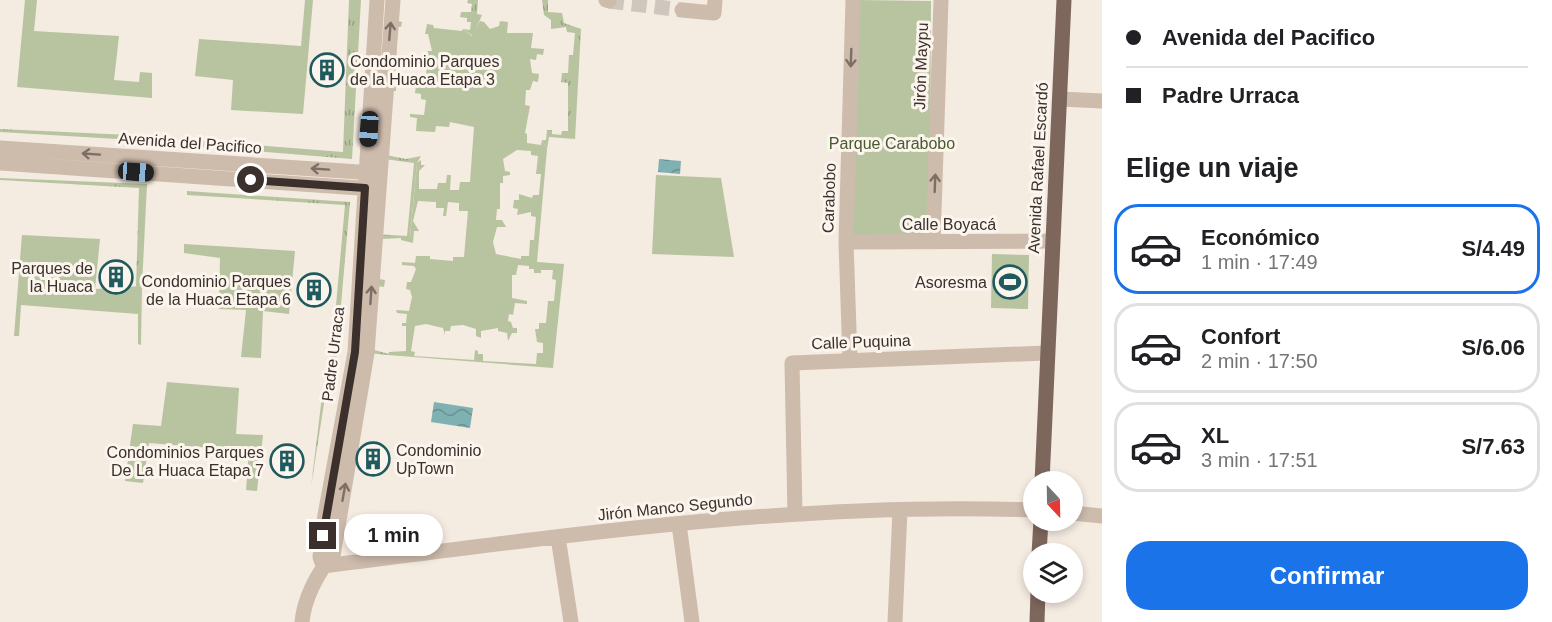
<!DOCTYPE html>
<html lang="es">
<meta charset="utf-8">
<style>
body{margin:0;font-family:Helvetica,sans-serif;background:#f2f2f2;color:#202124;height:100vh;display:flex;flex-direction:column;font-size:22px;white-space:nowrap}
*{box-sizing:border-box;margin:0}
p{font-size:20px;color:#757577}
.icon{flex:none;width:33px;height:33px;fill:none;stroke:currentColor;stroke-width:2;stroke-linecap:round;stroke-linejoin:round}
.map{position:relative;flex:1;overflow:hidden}
.side{display:flex;flex-direction:column;background:#fff;width:450px}
.side>*{flex:none}
.banner{display:grid;align-content:center;height:132px;padding:0 24px;background:#fff}
.needle{width:39px;rotate:158deg}
.fabs{position:absolute;left:1023px;top:471px;display:grid;gap:12px}
.fabs a{display:grid;place-items:center;width:60px;height:60px;border-radius:50%;background:#fff;box-shadow:0 3px 9px #0003;font-size:30px}
.end{position:absolute;width:27px;height:27px;margin:-14px;border:8px solid #3b302b;background:#fff;box-shadow:0 0 0 3px #fff}
.from{border-radius:50%}
.bubble{position:absolute;height:42px;border-radius:21px;background:#fff;box-shadow:0 3px 9px #0003;font-size:20px;font-weight:600;line-height:42px;text-align:center}
.car{position:absolute;width:18px;height:36px;margin:-18px -9px;border-radius:8px;box-shadow:0 0 4px 2px #0007;background:linear-gradient(#222 24%,#8ab4d8 0 40%,#222 0 76%,#8ab4d8 0 86%,#222 0)}
.banner b{display:flex;align-items:center;gap:21px;height:57px;font-size:22px}
.banner b+b{border-top:2px solid #e0e0e0}
.banner i{width:15px;height:15px;background:#202124}
ul{padding:0;list-style:none}
li{display:flex;align-items:center;gap:18px;height:90px;margin:0 12px 9px;padding:0 12px;border:3px solid #e0e0e0;border-radius:24px}
li div{flex:1}
li b{display:block;font-size:22px}
li em{font-style:normal;font-weight:600}
li.current{border-color:#1a73e8}
li>.icon{width:54px;height:54px;stroke-width:1.5}
h2{padding:0 24px;font-size:27px;line-height:72px}
.primary-button{display:flex;gap:12px;margin-top:auto;padding:12px 24px}
.primary-button a{flex:1;height:69px;border-radius:24px;background:#1a73e8;color:#fff;font-size:24px;font-weight:600;line-height:69px;text-align:center}
main{display:flex;flex:1;min-height:0}
.map>svg:first-child{display:block}
.grass{fill:url(#grass-tufts)}
.park{fill:#b8c4a0;fill-rule:evenodd}
.water{fill:url(#water-waves)}
.lines{fill:none;stroke-linecap:round;stroke-linejoin:round}
.minor-tunnel{stroke:#cfc6bd;stroke-width:15;stroke-dasharray:15 8;stroke-linecap:butt}
.minor{stroke:#cdbbac;stroke-width:15}
.major{stroke:#7d675c;stroke-width:15}
.oneway{stroke:#7d6f65}
.route{stroke:#3b302b;stroke-width:8}
.labels{text-anchor:middle;dominant-baseline:central;stroke-width:6;stroke-linejoin:round;paint-order:stroke}
.poi-label{font-size:16px;fill:#3b302b;stroke:#fbf5ee;text-anchor:end}
.street-label{font-size:16px;fill:#3b302b;stroke:#fbf5ee}
.park-label{font-size:16px;fill:#4a5a2e;stroke:#fbf5ee}
</style>
<main>
<div class="map">
<svg width="1102" height="622" viewBox="0 0 1102 622">
<defs>
<pattern id="grass-tufts" width="24" height="20" patternUnits="userSpaceOnUse" patternTransform="scale(1.5)"><rect width="24" height="20" fill="#b8c4a0"/><path d="M3 7l-1-3M5 7V3M7 7l1-3M15 17l-1-3M17 17v-4M19 17l1-3" fill="none" stroke="#97a083"/></pattern>
<pattern id="water-waves" width="16" height="10" patternUnits="userSpaceOnUse" patternTransform="scale(1.5)"><rect width="16" height="10" fill="#7fb0b2"/><path d="M0 5q4-4 8 0t8 0" fill="none" stroke="#699091"/></pattern>
</defs>
<rect width="100%" height="100%" fill="#f4ebe1"/>
<path class="grass" d="M349 0H361L352 159 192 146V140L343 152Z
M468 0H478L477 14 482 15 473 36 463 29 470 30 471 22H467V18L460 17 461 12H471L472 4 467 3Z
M542 0H548V12L562 13 564 23 581 29 575 139 549 137 547 149 542 140H546L547 130H552V134L561 135 562 131H568V83L561 82 562 73H568L569 55H573L575 33 567 32 566 27 551 29V20L544 15Z
M398 21 402 22 401 27H398L391 84H396V91H390L386 155 406 159 421 156 417 163 410 236 413 243 401 240V238L382 239 379 279 385 280 384 287 378 286 374 350 389 354 388 355 367 353 375 234 407 236 414 163 377 158Z
M0 129 151 136V141L0 132Z
M0 178 147 184 142 286 136 287 139 188 0 180Z
M187 191 350 202 336 362 331 361 345 205 187 195Z
M322 396 325 397 311 487Z"/>
<path class="park" d="M25 0H37L34 31 119 36 114 80 139 82 140 72 152 73V98L17 87Z
M305 0H313L303 114 231 110 233 80 195 76 199 39 301 46Z
M858 0 931 1 930 236H851Z
M480 21 484 22 490 29 499 26 500 21 508 22 507 33H533L531 48 544 49 543 55 537 54 536 60 530 59 532 73 539 74 538 82 533 81 530 90H526L525 105 530 106 525 133 527 134V143L541 145 542 140 547 149 537 262 564 264 553 368 388 355 389 352 406 351V326H402V323H406L407 314 397 313 396 310 409 311 412 297 410 290 406 289 407 282H411L416 269 414 266 402 265V262L415 263 416 256H430V259L453 261V257H464L468 211H459V203L448 202 446 216H443L444 208H436V202L418 201 413 221 419 231H414L413 243 410 237 417 163 421 160V165H425L419 171V189H437L438 183H446L447 175H451L450 190H459L460 182H470L474 127 450 122 449 127 436 126 435 132 416 131 417 118 410 117V114L424 115 426 100 421 99V94L415 93 416 85H427L426 64H419L420 56H427L428 51H432L428 34H425L427 24 433 25 434 28 462 31 463 29 472 36ZM517 150 531 151V155L538 156 536 174H541L539 195H533L532 198 519 194V200H514L513 208 518 209 517 215 531 212V216L536 217 534 240H530L529 256H521V259L496 254 493 242 497 227H506L502 220H496L497 209H500V183H503V176L510 175V172L505 171 503 159ZM518 265 529 266V269H534V273H541V270H553L552 279 556 280 554 301H548L546 323H539V329H535L537 342 543 343V353H537L536 364 483 361V354H478V351L475 350 474 360 414 356 415 352 411 351 415 326 426 324 443 328 445 335V331H450L451 326 463 325 476 329V336L481 338V331L498 328V331L507 333 508 341 512 333H517V328H513L511 322 508 321 509 314 513 315 515 303 527 304V301L512 298V275H516Z
M656 175 721 178 734 257 652 254Z
M22 235 100 239 95 289 142 286 141 345 138 344V314L21 305 19 336H14Z
M184 244 295 251 289 314 263 311 261 358 241 357 246 310 219 309 220 258 184 253Z
M992 254 1029 255 1028 309 991 308Z
M167 382 239 388 236 434 263 435 257 491 246 490 249 451 149 443 143 483 125 481 133 424 161 426Z"/>
<path class="water" d="M659 159 681 161 680 174 658 172Z
M434 402 473 408 470 428 431 422Z"/>
<g class="lines">
<path class="minor-tunnel" d="M609 1 682 10"/>
<path class="minor" d="M606 0 609 1
M682 10 714 13 715 0
M1060 99 1102 101
M0 148 374 173
M0 163 374 189
M846 242 1052 241
M933 242 941 0
M850 360 846 242 853 0
M1072 513 1102 516
M795 514 792 363 1046 353
M679 524 692 622
M558 537 571 622
M323 566C558 537 796 501 1034 510
M323 566 320 557 325 515 355 352 377 0
M302 622C304 600 317 572 333 556L367 353 393 0
M895 622 900 510"/>
<path class="major" d="M1042 482 1064 0
M1039 554 1041 520
M1037 622 1038 592"/>
</g>
<defs><path id="oneway-shaft" d="M-6 0H5M1.5-3L5.5 0L1.5 3" fill="none" stroke-width="1.6" stroke-linecap="round" stroke-linejoin="round" transform="scale(1.5)"/></defs>
<g class="oneway">
<use href="#oneway-shaft" transform="translate(390 31) rotate(-85)"/>
<use href="#oneway-shaft" transform="translate(851 58) rotate(92)"/>
<use href="#oneway-shaft" transform="translate(91 154) rotate(-176)"/>
<use href="#oneway-shaft" transform="translate(320 169) rotate(-176)"/>
<use href="#oneway-shaft" transform="translate(935 183) rotate(-88)"/>
<use href="#oneway-shaft" transform="translate(371 295) rotate(-86)"/>
<use href="#oneway-shaft" transform="translate(344 492) rotate(-80)"/>
</g>
<g class="lines">
<path class="route" d="M251 180 365 188 355 352 323 536"/>
</g>
<defs>
<symbol id="building-ring" viewBox="-11 -11 22 22"><circle r="9.5" fill="#fbf5ee" stroke="#1f5a5e" stroke-width="1.5"/><path d="M-4-6H4V6H1V3H-1V6H-4ZM-2.5-4.3h1.7v1.8h-1.7ZM.8-4.3h1.7v1.8H.8ZM-2.5-1h1.7V.8h-1.7ZM.8-1h1.7V.8H.8Z" fill="#1f5a5e"/></symbol>
<symbol id="stadium-ring" viewBox="-11 -11 22 22"><circle r="9.5" fill="#fbf5ee" stroke="#1f5a5e" stroke-width="1.5"/><path d="M0-5a6.5 5 0 1 0 0 10a6.5 5 0 1 0 0-10ZM-3.5-1.8h7v3.6h-7Z" fill="#1f5a5e"/></symbol>
</defs>
<g fill-rule="evenodd">
<use href="#building-ring" x="308" y="51" width="38" height="38"/>
<use href="#building-ring" x="97" y="258" width="38" height="38"/>
<use href="#stadium-ring" x="991" y="263" width="38" height="38"/>
<use href="#building-ring" x="295" y="271" width="38" height="38"/>
<use href="#building-ring" x="354" y="440" width="38" height="38"/>
<use href="#building-ring" x="268" y="442" width="38" height="38"/>
</g>
<g class="labels">
<g class="poi-label">
<text x="350" y="61" text-anchor="start">Condominio Parques<tspan x="350" dy="18">de la Huaca Etapa 3</tspan></text>
<text x="93" y="268">Parques de<tspan x="93" dy="18">la Huaca</tspan></text>
<text x="291" y="281">Condominio Parques<tspan x="291" dy="18">de la Huaca Etapa 6</tspan></text>
<text x="987" y="282">Asoresma</text>
<text x="396" y="450" text-anchor="start">Condominio<tspan x="396" dy="18">UpTown</tspan></text>
<text x="264" y="452">Condominios Parques<tspan x="264" dy="18">De La Huaca Etapa 7</tspan></text>
</g>
<g class="street-label">
<text transform="translate(921 66) rotate(-88)">Jirón Maypu</text>
<text transform="translate(190 143) rotate(4)">Avenida del Pacifico</text>
<text transform="translate(1038 168) rotate(-87)">Avenida Rafael Escardó</text>
<text transform="translate(829 198) rotate(-88)">Carabobo</text>
<text x="949" y="224">Calle Boyacá</text>
<text transform="translate(861 342) rotate(-2)">Calle Puquina</text>
<text transform="translate(333 354) rotate(-83)">Padre Urraca</text>
<text transform="translate(675 507) rotate(-6)">Jirón Manco Segundo</text>
</g>
<g class="park-label">
<text x="892" y="143">Parque Carabobo</text>
</g>
</g>
</svg>
<div class="fabs">
<a><svg class="needle" viewBox="-14 -14 28 28"><path d="M0-13l5 13h-10z" fill="#e53935"/><path d="M0 13l5-13h-10z" fill="#757577"/></svg></a>
<a><svg class="icon" aria-label="layers" viewBox="0 0 24 24"><path d="M12 4l9 5-9 5-9-5zM3 14l9 5 9-5"/></svg></a>
</div>
<i class="end from" style="left:251px;top:180px"></i>
<i class="end" style="left:323px;top:536px"></i>
<div class="bubble" style="left:344px;top:514px;width:99px">1 min</div>
<i class="car" style="left:369px;top:129px;rotate:184deg"></i>
<i class="car" style="left:136px;top:172px;rotate:94deg"></i>
</div>
<section class="side">
<div class="banner">
<b><i class="from"></i>Avenida del Pacifico</b>
<b><i></i>Padre Urraca</b>
</div>
<h2>Elige un viaje</h2>
<ul>
<li class="current"><svg class="icon" aria-label="car" viewBox="0 0 24 24"><path d="M5 17H2v-5l4-1 3-4h7l3 4 3 1v5h-3M9 17h6M6 11h13"/><circle cx="7" cy="17" r="2"/><circle cx="17" cy="17" r="2"/></svg><div><b>Económico</b><p>1 min · 17:49</p></div><em>S/4.49</em></li>
<li><svg class="icon" aria-label="car" viewBox="0 0 24 24"><path d="M5 17H2v-5l4-1 3-4h7l3 4 3 1v5h-3M9 17h6M6 11h13"/><circle cx="7" cy="17" r="2"/><circle cx="17" cy="17" r="2"/></svg><div><b>Confort</b><p>2 min · 17:50</p></div><em>S/6.06</em></li>
<li><svg class="icon" aria-label="car" viewBox="0 0 24 24"><path d="M5 17H2v-5l4-1 3-4h7l3 4 3 1v5h-3M9 17h6M6 11h13"/><circle cx="7" cy="17" r="2"/><circle cx="17" cy="17" r="2"/></svg><div><b>XL</b><p>3 min · 17:51</p></div><em>S/7.63</em></li>
</ul>
<div class="primary-button"><a>Confirmar</a></div>
</section>
</main>
